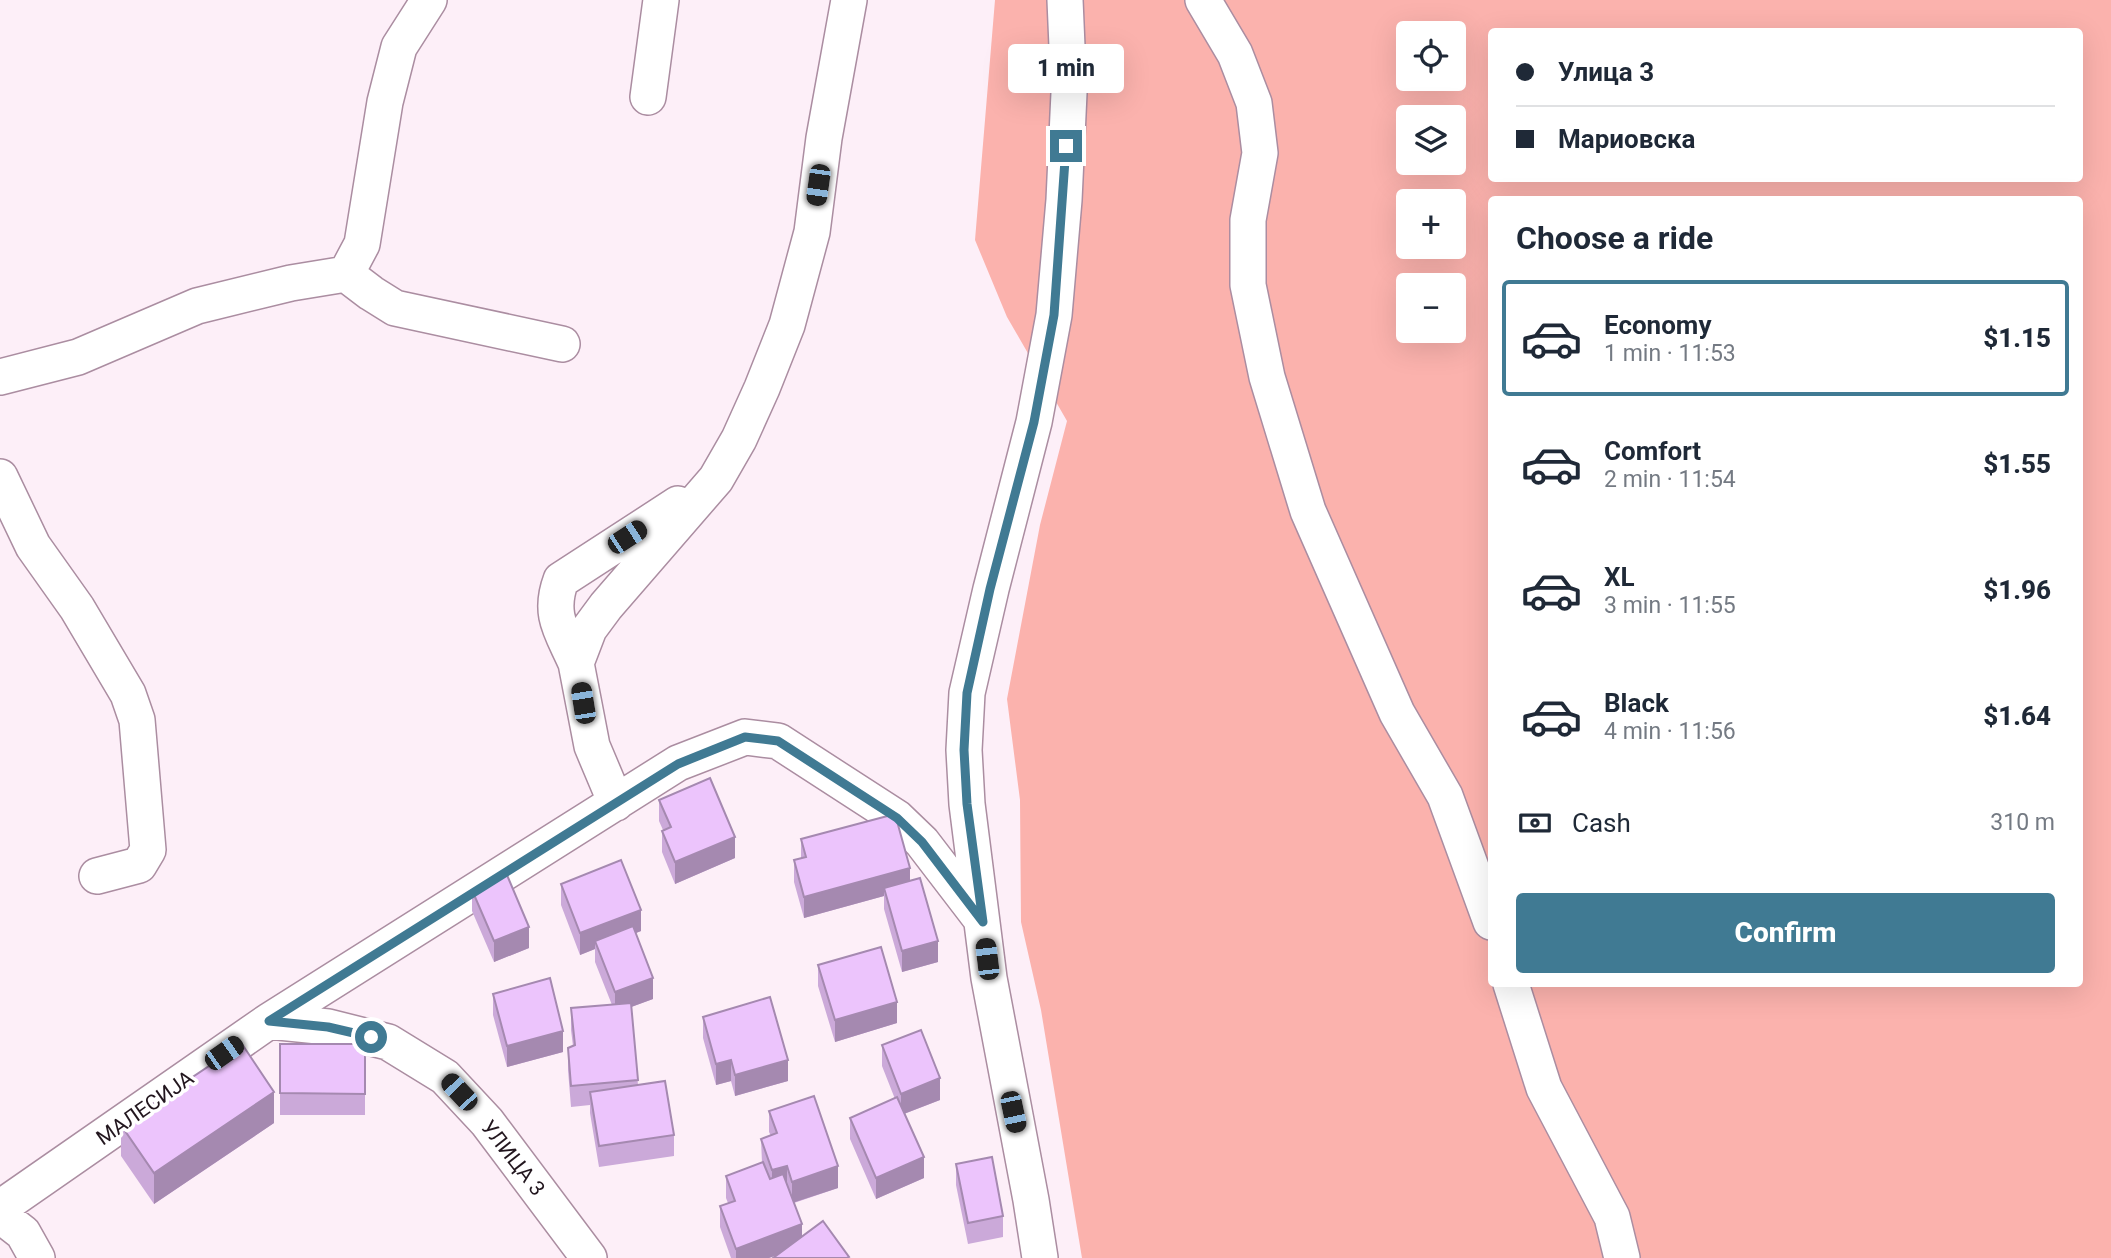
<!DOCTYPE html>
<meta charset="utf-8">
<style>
body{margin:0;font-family:Roboto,sans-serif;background:#f6f6f7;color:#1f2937;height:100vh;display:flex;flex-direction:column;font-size:26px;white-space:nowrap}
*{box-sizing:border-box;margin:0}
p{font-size:23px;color:#747a83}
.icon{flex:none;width:38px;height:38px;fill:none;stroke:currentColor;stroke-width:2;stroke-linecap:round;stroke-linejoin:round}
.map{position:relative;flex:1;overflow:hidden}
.panel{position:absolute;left:1488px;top:196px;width:595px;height:791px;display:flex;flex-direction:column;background:#fff;border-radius:7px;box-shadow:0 7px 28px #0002}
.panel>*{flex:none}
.hud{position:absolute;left:1488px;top:28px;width:595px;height:154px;border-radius:7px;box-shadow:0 7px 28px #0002;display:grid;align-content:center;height:154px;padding:0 28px;background:#fff}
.tools{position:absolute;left:1396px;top:21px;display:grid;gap:14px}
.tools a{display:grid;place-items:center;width:70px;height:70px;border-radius:7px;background:#fff;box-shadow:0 7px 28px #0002;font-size:35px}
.end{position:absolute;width:32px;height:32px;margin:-16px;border:9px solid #407a93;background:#fff;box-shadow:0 0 0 4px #fff}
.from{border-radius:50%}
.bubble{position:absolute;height:49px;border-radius:7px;background:#fff;box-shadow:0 7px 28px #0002;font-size:23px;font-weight:800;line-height:49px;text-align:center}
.car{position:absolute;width:21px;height:42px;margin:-21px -10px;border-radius:9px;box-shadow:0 0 5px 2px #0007;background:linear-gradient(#222 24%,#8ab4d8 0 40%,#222 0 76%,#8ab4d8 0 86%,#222 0)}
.hud b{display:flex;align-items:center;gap:24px;height:66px;font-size:26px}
.hud b+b{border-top:2px solid #e0e1e3}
.hud i{width:18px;height:18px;background:#1f2937}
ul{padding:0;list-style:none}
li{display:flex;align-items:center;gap:21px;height:116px;margin:0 14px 10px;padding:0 14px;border:4px solid transparent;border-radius:7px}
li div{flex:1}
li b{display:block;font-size:26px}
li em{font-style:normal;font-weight:800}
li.selected{border-color:#407a93}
li>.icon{width:63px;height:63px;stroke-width:1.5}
h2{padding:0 28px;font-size:32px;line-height:84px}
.pay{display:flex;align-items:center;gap:18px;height:77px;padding:0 28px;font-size:26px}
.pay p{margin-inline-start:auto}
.cta{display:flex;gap:14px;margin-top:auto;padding:14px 28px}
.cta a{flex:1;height:80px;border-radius:7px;background:#407a93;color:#fff;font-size:28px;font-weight:800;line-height:80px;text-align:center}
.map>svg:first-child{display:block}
.green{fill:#fbb2ad;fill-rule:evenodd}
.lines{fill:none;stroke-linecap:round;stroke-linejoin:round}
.street-casing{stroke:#ab8da1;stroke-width:38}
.street{stroke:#fff;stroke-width:35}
.wall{fill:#cba9d9}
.shaded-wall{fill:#a589b0}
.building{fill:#ecc4fc;stroke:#a589b0;stroke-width:2}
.route{stroke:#407a93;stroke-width:9}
.labels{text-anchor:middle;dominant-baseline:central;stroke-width:7;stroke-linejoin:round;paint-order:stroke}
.street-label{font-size:21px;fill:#22161e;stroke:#fff}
</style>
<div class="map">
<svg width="2111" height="1258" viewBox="0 0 2111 1258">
<rect width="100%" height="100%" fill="#fdeff8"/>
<path class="green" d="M995 0H2111V1258H1082L1041 1010 1021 922 1020 800 1007 699 1040 525 1067 421 1007 317 975 240ZM1491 32H2079V178H1491ZM1409 33H1454V79H1409ZM1409 117H1454V163H1409ZM1491 200H2079V984H1491ZM1409 201H1454V247H1409ZM1409 285H1454V331H1409Z"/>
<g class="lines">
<defs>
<path id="street" d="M1203 0 1235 54 1254 103 1260 153 1248 220V285L1267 377 1308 511 1397 713 1445 796 1491 922
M648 97 661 0
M346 274 362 244 385 102 399 47 429 0
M0 377 78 357 197 306 291 283 346 274 371 293 395 308 562 344
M0 477 33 546 77 608 128 694 137 720 148 850 139 865 97 876
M576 663C562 631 548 615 561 580L678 504
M616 803 592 746 576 663 589 629 606 606 716 479 739 439 762 388 787 325 812 232 824 138 849 0
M1511 984 1544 1088 1612 1217 1622 1258
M269 1021 328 1027 388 1042 445 1077 487 1122 589 1258
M0 1208 269 1021 678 763 745 737 778 741 897 818 922 842 981 919
M0 1215 23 1233 37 1258
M1040 1258 1031 1200 989 978 967 804 964 750 967 693 991 589 1034 422 1054 315 1064 200 1069 93 1065 0"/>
</defs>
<use href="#street" class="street-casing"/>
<use href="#street" class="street"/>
</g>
<path class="wall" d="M659 800 735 858 675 884 662 852V831L663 830 659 821Z
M801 839 910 881 938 962 902 972 884 909V896L804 918 794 882V860L801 858Z
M561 884 641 931 636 933 653 999 631 1007 638 1085 674 1135V1156L599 1167 590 1113V1105L571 1107 568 1070V1048L573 1046 571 1030V1008L612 1005 595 962V949L580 955 561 905Z
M472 890 529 948 494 962 472 911Z
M818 965 897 1023 835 1042 818 986Z
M493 994 563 1052 507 1067 493 1015Z
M703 1017 788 1081 735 1096 731 1081 716 1085 703 1038Z
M280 1044H365V1115H280Z
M882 1045 940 1100 904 1114 924 1178 876 1199 850 1139V1118L895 1099 882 1066Z
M769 1111 838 1188 794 1203 802 1237 849 1258 777 1255 769 1258H731L720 1227V1206L728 1203 726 1198V1176L762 1163 761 1139 771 1136 769 1132Z
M274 1123 154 1204 121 1156V1125Z
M956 1164 1003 1216V1237L968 1244 956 1185Z"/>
<path class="shaded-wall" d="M735 837V858L675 884V862Z
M910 868V889L884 888V896L804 918V897Z
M641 910V931L598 948 595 941V949L580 955V933Z
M529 927V948L494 962V941Z
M938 941V962L902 972V951Z
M653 978V999L615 1013V992Z
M897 1002V1023L835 1042V1020Z
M563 1031V1052L507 1067V1046Z
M731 1060V1081L716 1085V1064Z
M788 1060V1081L735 1096V1075Z
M940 1078V1100L901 1115V1094Z
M274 1092V1123L154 1204V1173Z
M924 1157V1178L876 1199V1178Z
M787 1166V1187L772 1192V1170Z
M838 1166V1188L792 1203V1182Z
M802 1224V1246L769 1258H736V1249Z"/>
<path class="building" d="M710 778 735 837 675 862 662 831 671 827 659 800Z
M895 814 910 868 804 897 794 860 806 857 801 839Z
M621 860 641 910 580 933 561 884Z
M507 875 529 927 494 941 472 890Z
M920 878 938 941 902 951 884 888Z
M633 926 653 978 615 992 595 941Z
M881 947 897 1002 835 1020 818 965Z
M550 978 563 1031 507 1046 493 994Z
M770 997 788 1060 735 1075 731 1060 716 1064 703 1017Z
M631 1003 638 1080 571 1086 568 1048 575 1045 571 1008Z
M921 1030 940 1078 901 1094 882 1045Z
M242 1044 274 1092 154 1173 121 1125Z
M280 1044H365V1094L280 1093Z
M665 1081 674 1135 599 1146 590 1092Z
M814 1096 838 1166 792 1182 787 1166 772 1170 761 1139 777 1133 769 1111Z
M897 1097 924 1157 876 1178 850 1118Z
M992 1157 1003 1216 968 1223 956 1164Z
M763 1162 770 1179 783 1174 802 1224 736 1249 720 1206 735 1201 726 1176Z
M823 1221 849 1257 847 1258H773Z"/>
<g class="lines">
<path class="route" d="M371 1037 328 1027 269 1021 678 764 745 737 778 741 897 818 922 842 983 922 967 804 964 750 967 693 990 589 1034 422 1054 315 1066 146"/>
</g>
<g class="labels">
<g class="street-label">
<text transform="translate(145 1108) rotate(-35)">МАЛЕСИЈА</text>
<text transform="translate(513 1158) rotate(52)">УЛИЦА 3</text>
</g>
</g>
</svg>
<div class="tools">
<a><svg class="icon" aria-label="locate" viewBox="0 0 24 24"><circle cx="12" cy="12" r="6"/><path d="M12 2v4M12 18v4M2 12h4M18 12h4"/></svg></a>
<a><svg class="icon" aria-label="layers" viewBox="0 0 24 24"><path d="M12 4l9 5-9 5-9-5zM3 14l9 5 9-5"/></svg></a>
<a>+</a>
<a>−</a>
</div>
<i class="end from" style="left:371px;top:1037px"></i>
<i class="end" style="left:1066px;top:146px"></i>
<div class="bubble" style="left:1008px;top:44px;width:116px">1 min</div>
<i class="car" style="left:818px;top:185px;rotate:188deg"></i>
<i class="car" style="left:627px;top:537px;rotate:57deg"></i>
<i class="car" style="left:583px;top:703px;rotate:351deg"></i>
<i class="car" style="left:987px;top:959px;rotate:353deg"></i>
<i class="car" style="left:224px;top:1053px;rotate:55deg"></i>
<i class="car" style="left:459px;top:1092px;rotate:317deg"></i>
<i class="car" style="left:1013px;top:1112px;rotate:168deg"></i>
<div class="hud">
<b><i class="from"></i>Улица 3</b>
<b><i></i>Мариовска</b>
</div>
<section class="panel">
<h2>Choose a ride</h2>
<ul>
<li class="selected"><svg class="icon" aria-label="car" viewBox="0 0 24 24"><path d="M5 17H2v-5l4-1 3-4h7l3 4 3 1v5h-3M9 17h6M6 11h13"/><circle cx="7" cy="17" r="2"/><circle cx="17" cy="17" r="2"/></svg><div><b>Economy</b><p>1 min · 11:53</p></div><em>$1.15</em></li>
<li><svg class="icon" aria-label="car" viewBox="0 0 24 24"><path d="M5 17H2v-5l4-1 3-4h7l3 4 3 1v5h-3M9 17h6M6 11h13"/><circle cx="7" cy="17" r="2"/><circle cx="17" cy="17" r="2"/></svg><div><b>Comfort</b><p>2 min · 11:54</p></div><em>$1.55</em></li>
<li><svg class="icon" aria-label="car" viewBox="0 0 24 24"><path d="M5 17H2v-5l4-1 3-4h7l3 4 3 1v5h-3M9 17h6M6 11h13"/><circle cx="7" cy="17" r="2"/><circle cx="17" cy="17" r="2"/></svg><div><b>XL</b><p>3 min · 11:55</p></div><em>$1.96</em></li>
<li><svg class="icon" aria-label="car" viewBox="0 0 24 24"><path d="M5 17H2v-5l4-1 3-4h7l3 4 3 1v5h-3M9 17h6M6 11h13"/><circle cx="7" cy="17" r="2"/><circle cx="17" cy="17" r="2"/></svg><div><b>Black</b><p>4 min · 11:56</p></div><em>$1.64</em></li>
</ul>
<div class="pay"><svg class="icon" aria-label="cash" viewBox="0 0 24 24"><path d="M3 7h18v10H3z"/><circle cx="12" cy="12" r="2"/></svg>Cash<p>310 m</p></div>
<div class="cta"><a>Confirm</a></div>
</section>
</div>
